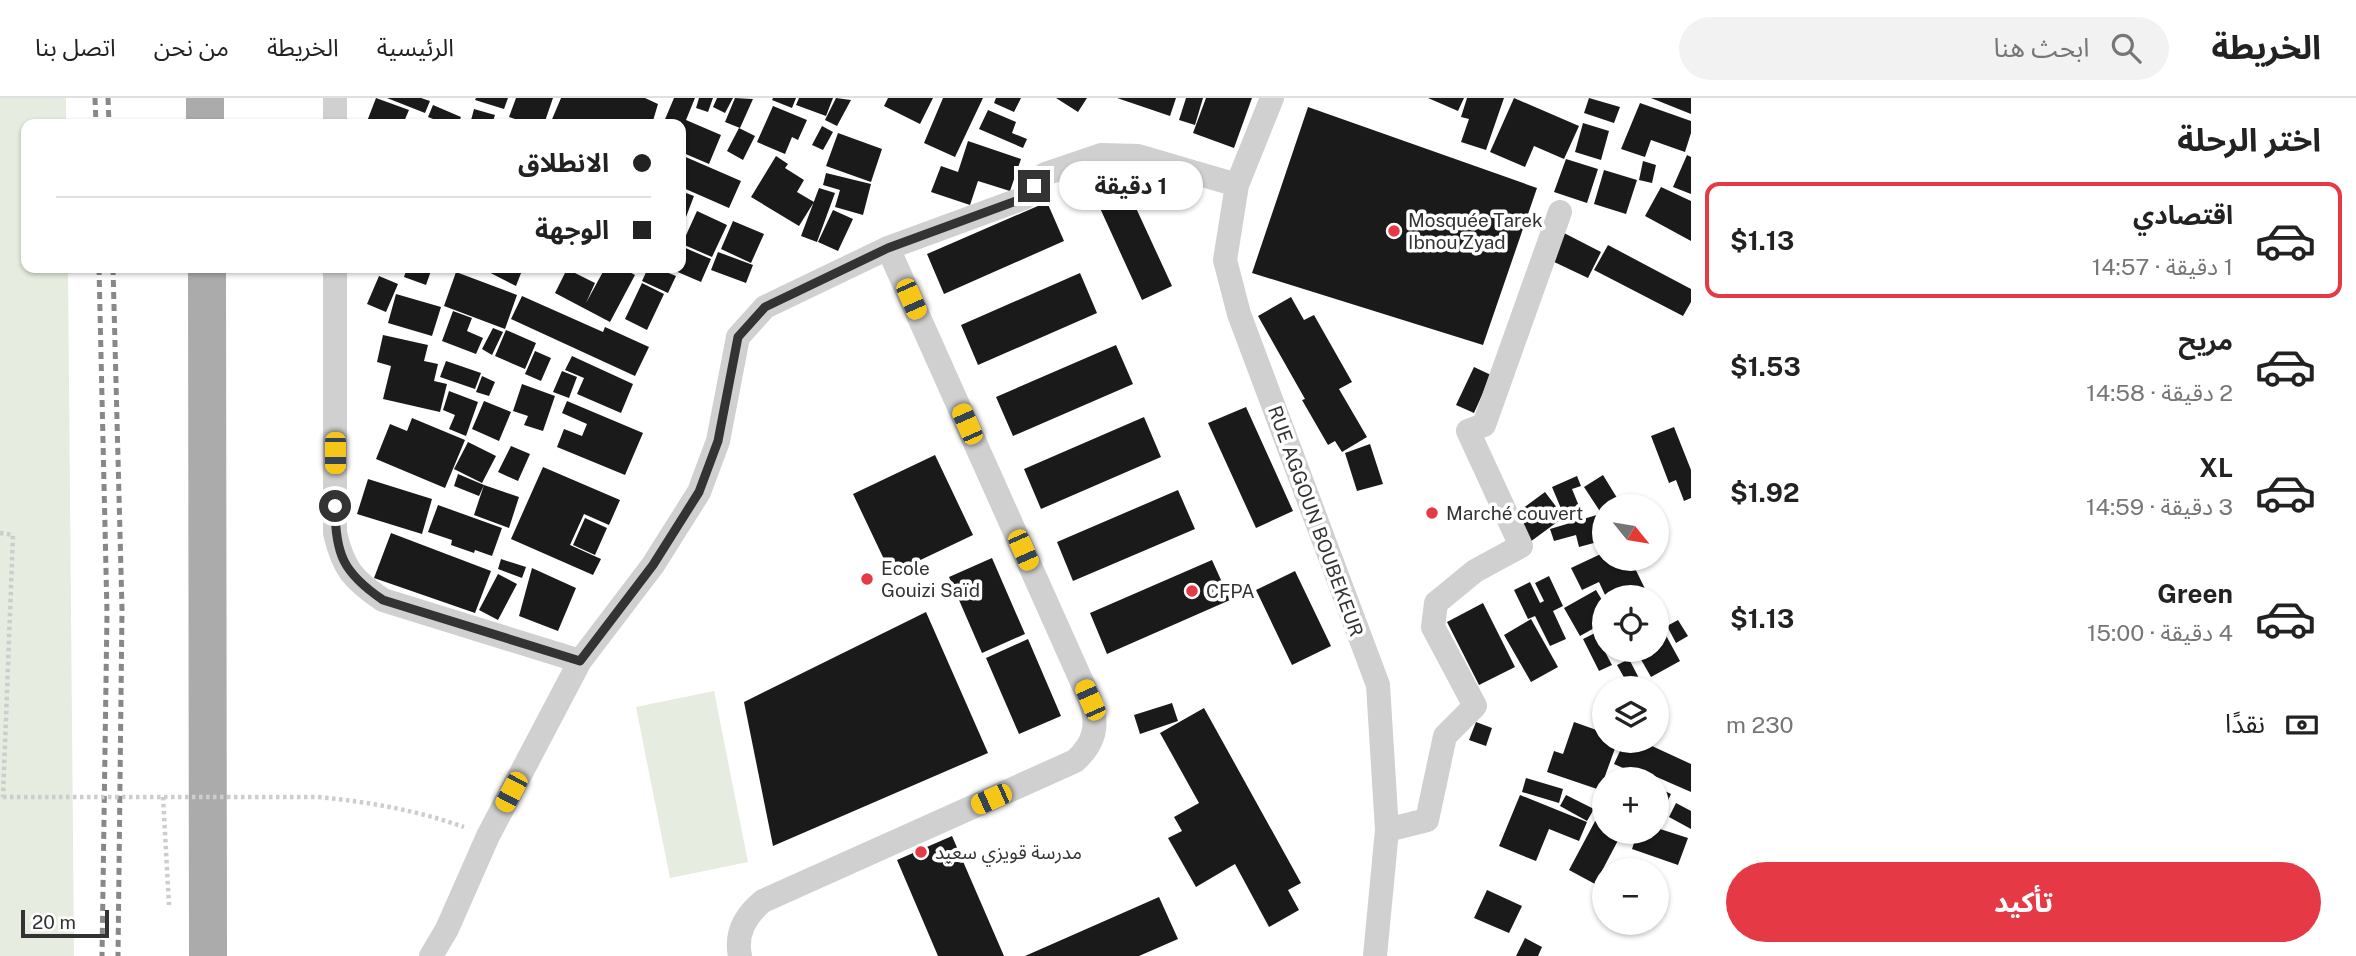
<!DOCTYPE html>
<html lang="ar">
<meta charset="utf-8">
<style>
body{margin:0;font-family:"Public Sans","Noto Sans Arabic",sans-serif;background:#f2f2f2;color:#222;direction:rtl;height:100vh;display:flex;flex-direction:column;font-size:26px;white-space:nowrap}
*{box-sizing:border-box;margin:0}
p{font-size:23px;color:#767676}
.icon{flex:none;width:38px;height:38px;fill:none;stroke:currentColor;stroke-width:2;stroke-linecap:round;stroke-linejoin:round}
.map{position:relative;flex:1;overflow:hidden;direction:ltr}
.sheet{display:flex;flex-direction:column;background:#fff;width:665px}
.sheet>*{flex:none}
.banner{position:absolute;left:21px;top:21px;width:665px;height:154px;border-radius:14px;box-shadow:0 2px 5px #0004;direction:rtl;display:grid;align-content:center;height:154px;padding:0 35px;background:#fff}
.needle{width:46px;rotate:120deg}
.controls{position:absolute;left:1592px;top:396px;display:grid;gap:14px}
.controls a{display:grid;place-items:center;width:77px;height:77px;border-radius:50%;background:#fff;box-shadow:0 2px 5px #0004;font-size:35px}
.scale{position:absolute;left:21px;bottom:18px;width:88px;box-sizing:border-box;padding-left:7px;border:4px solid #333;border-top:0;font-size:19px;line-height:24px;white-space:nowrap;color:#333;-webkit-text-stroke:5px #fff;paint-order:stroke}
.end{position:absolute;width:32px;height:32px;margin:-16px;border:9px solid #333;background:#fff;box-shadow:0 0 0 4px #fff}
.from{border-radius:50%}
.bubble{position:absolute;height:49px;border-radius:24px;background:#fff;box-shadow:0 2px 5px #0004;font-size:23px;font-weight:700;line-height:49px;text-align:center;direction:rtl}
.car{position:absolute;width:21px;height:42px;margin:-21px -10px;border-radius:9px;box-shadow:0 0 5px 2px #0007;background:linear-gradient(#f5c518 24%,#345 0 40%,#f5c518 0 76%,#345 0 86%,#f5c518 0)}
.banner b{display:flex;align-items:center;gap:24px;height:66px;font-size:26px}
.banner b+b{border-top:2px solid #e0e0e0}
.banner i{width:18px;height:18px;background:#222}
ul{padding:0;list-style:none}
li{display:flex;align-items:center;gap:21px;height:116px;margin:0 14px 10px;padding:0 21px;border:4px solid transparent;border-radius:14px}
li div{flex:1}
li b{display:block;font-size:26px}
li em{font-style:normal;font-weight:700}
li.active{border-color:#e63946}
li>.icon{width:63px;height:63px;stroke-width:1.5}
h2{padding:0 35px;font-size:32px;line-height:84px}
.pay{display:flex;align-items:center;gap:18px;height:77px;padding:0 35px;font-size:26px}
.pay p{margin-inline-start:auto}
.cta{display:flex;gap:14px;margin-top:auto;padding:14px 35px}
.cta a{flex:1;height:80px;border-radius:42px;background:#e63946;color:#fff;font-size:28px;font-weight:700;line-height:80px;text-align:center}
header{display:flex;align-items:center;gap:42px;box-sizing:border-box;height:98px;padding:0 35px;background:#fff;border-bottom:2px solid #e0e0e0}
header strong{font-size:33px}
nav{display:flex;gap:38px;margin-inline-start:auto;font-size:24px}
.search{width:490px;height:63px;background:#f2f2f2;display:flex;align-items:center;gap:18px;box-sizing:border-box;padding:0 24px;border-radius:38px;color:#767676;font-size:26px}
main{display:flex;flex:1;min-height:0}
.map>svg:first-child{display:block}
.green{fill:#e6ecdf}
.building{fill:#1a1a1a}
.lines{fill:none;stroke-linecap:round;stroke-linejoin:round}
.path{stroke:#cdcdcd;stroke-width:4.5;stroke-dasharray:3.5 3.5;stroke-linecap:butt}
.minor{stroke:#d0d0d0;stroke-width:24}
.primary{stroke:#ababab;stroke-width:38}
.rail{stroke:#888;stroke-width:5;stroke-dasharray:7 5;stroke-linecap:butt}
.path-bridge{stroke:#cdcdcd;stroke-width:4.5;stroke-dasharray:3.5 3.5;stroke-linecap:butt}
.route{stroke:#333;stroke-width:9}
.poi-dot{fill:#e63946;stroke:#fff;stroke-width:2.5}
.labels{text-anchor:middle;dominant-baseline:central;stroke-width:7;stroke-linejoin:round;paint-order:stroke}
.poi-label{font-size:19px;fill:#333;stroke:#fff;text-anchor:start}
.street-label{font-size:19px;fill:#333;stroke:#fff}
</style>
<header>
<strong>الخريطة</strong>
<div class="search"><svg class="icon" aria-label="search" viewBox="0 0 24 24"><circle cx="10" cy="10" r="6"/><path d="M15 15l6 6"/></svg>ابحث هنا</div>
<nav><a>الرئيسية</a><a>الخريطة</a><a>من نحن</a><a>اتصل بنا</a></nav>
</header>
<main>
<section class="sheet">
<h2>اختر الرحلة</h2>
<ul>
<li class="active"><svg class="icon" aria-label="car" viewBox="0 0 24 24"><path d="M5 17H2v-5l4-1 3-4h7l3 4 3 1v5h-3M9 17h6M6 11h13"/><circle cx="7" cy="17" r="2"/><circle cx="17" cy="17" r="2"/></svg><div><b>اقتصادي</b><p>1 دقيقة · 14:57</p></div><em>$1.13</em></li>
<li><svg class="icon" aria-label="car" viewBox="0 0 24 24"><path d="M5 17H2v-5l4-1 3-4h7l3 4 3 1v5h-3M9 17h6M6 11h13"/><circle cx="7" cy="17" r="2"/><circle cx="17" cy="17" r="2"/></svg><div><b>مريح</b><p>2 دقيقة · 14:58</p></div><em>$1.53</em></li>
<li><svg class="icon" aria-label="car" viewBox="0 0 24 24"><path d="M5 17H2v-5l4-1 3-4h7l3 4 3 1v5h-3M9 17h6M6 11h13"/><circle cx="7" cy="17" r="2"/><circle cx="17" cy="17" r="2"/></svg><div><b>XL</b><p>3 دقيقة · 14:59</p></div><em>$1.92</em></li>
<li><svg class="icon" aria-label="car" viewBox="0 0 24 24"><path d="M5 17H2v-5l4-1 3-4h7l3 4 3 1v5h-3M9 17h6M6 11h13"/><circle cx="7" cy="17" r="2"/><circle cx="17" cy="17" r="2"/></svg><div><b>Green</b><p>4 دقيقة · 15:00</p></div><em>$1.13</em></li>
</ul>
<div class="pay"><svg class="icon" aria-label="cash" viewBox="0 0 24 24"><path d="M3 7h18v10H3z"/><circle cx="12" cy="12" r="2"/></svg>نقدًا<p>230 m</p></div>
<div class="cta"><a>تأكيد</a></div>
</section>
<div class="map">
<svg width="1691" height="858" viewBox="0 0 1691 858">
<rect width="100%" height="100%" fill="#fff"/>
<path class="green" d="M0 0H66V26H26V170H68L74 858H0Z
M714 593 748 764 670 780 636 609Z"/>
<path class="building" d="M376 0 409 12 403 26H366Z
M387 0H421L430 3 425 15Z
M476 0H508L504 11 475 2Z
M516 0H553L544 26H530L509 19Z
M561 0H645L658 6 652 26H550Z
M674 0H695L686 22 721 37 709 66 681 54V26H663Z
M699 0H713L708 14 696 10Z
M717 0H733L725 15 713 9Z
M735 0 753 1 740 30 725 24Z
M773 0H796L792 10 772 2Z
M799 0H833L826 18 796 7Z
M836 0 851 2 837 28 825 22Z
M888 0H933L920 26 884 8Z
M943 0H983L955 59 924 45Z
M996 0H1021L1014 14 994 5Z
M1056 0H1087L1078 14Z
M1117 0H1176L1170 18Z
M1186 0H1203L1195 27 1179 22Z
M1206 0H1252L1234 50 1193 35Z
M1428 0H1464L1458 13Z
M1467 0H1504L1486 52 1461 44 1469 21 1461 19Z
M1514 0 1579 28 1564 61 1534 48 1525 69 1490 54Z
M1589 0 1620 9 1614 25 1584 15Z
M1651 0H1691V16Z
M1640 5 1691 23V35L1685 54 1651 42 1645 59 1621 51Z
M433 7 461 19 458 26H446L428 19Z
M773 8 807 22 798 42 792 39 785 56 757 44Z
M1308 9 1537 90 1483 247 1252 175Z
M474 11 495 17 492 26H470Z
M988 12 1016 24 1012 35 1027 41 1023 50 979 31Z
M1583 25 1609 33 1601 62 1575 54Z
M822 28 833 34 823 52 812 47Z
M739 30 755 38 743 62 727 53Z
M838 35 882 51 871 84 826 68Z
M968 43 1021 61 1010 93 978 83 970 107 931 94 941 68 958 74Z
M681 57 741 83 729 110 681 89Z
M1687 57 1691 59V96L1673 89Z
M776 58 788 66 785 70 804 82 797 94 814 104 799 128 751 99Z
M1566 61 1598 71 1587 105 1554 94Z
M1643 63 1656 67 1652 85 1639 82Z
M1604 72 1637 82 1626 116 1594 106Z
M826 75 871 86 863 117 835 109 840 92 823 87Z
M1124 84 1172 188 1142 202 1094 97Z
M1661 89 1691 103V143L1645 118Z
M819 90 835 95 817 144 801 138Z
M681 93 694 98 686 119 681 117Z
M1047 104 1064 143 944 196 927 156Z
M833 112 853 121 838 153 818 144Z
M697 113 727 127 712 159 682 146Z
M733 123 764 136 751 165 721 151Z
M1564 135 1601 154 1588 180 1550 162Z
M1608 147 1691 191V204L1683 218 1594 172Z
M683 149 711 161 701 184 673 172 681 170Z
M718 154 753 167 746 185 711 172Z
M407 170H432L426 187 404 179Z
M481 170H523L516 188Z
M605 170H622L635 177 610 224 555 195 567 171 595 185 586 205Z
M648 170H656L676 178 668 195 642 183Z
M456 174 517 197 505 231 444 208Z
M1080 175 1097 215 978 267 961 227Z
M379 178 398 186 386 214 367 206Z
M642 185 664 196 647 232 625 221Z
M396 196 441 209 432 238 388 225Z
M522 198 603 234 605 229 649 249 635 278 511 221Z
M1291 199 1304 222 1314 217 1352 284 1339 291 1367 339 1342 354 1335 343 1328 347 1302 302 1305 301 1258 218Z
M453 213 472 220 467 233 483 240 476 256 442 243Z
M493 230 503 234 492 257 482 251Z
M506 232 536 245 525 271 495 258Z
M383 237 428 247 424 263 438 266 434 283 447 286 440 314 383 301 391 268 377 264Z
M1116 247 1133 286 1013 338 996 299Z
M535 253 551 260 541 283 525 276Z
M572 258 633 286 621 315 577 296 584 280 565 272Z
M446 263 481 275 475 291 440 279Z
M1474 269 1491 277 1474 315 1456 307Z
M562 273 577 279 569 300 553 294Z
M482 278 495 284 489 298 476 294Z
M522 286 555 298 543 333 524 327 528 318 513 313Z
M449 293 478 304 466 338 449 331 455 317 443 312Z
M484 303 511 314 499 343 472 331Z
M567 303 643 335 625 377 557 349 564 331 582 338 587 326 562 315Z
M1246 309 1293 413 1256 430 1208 325Z
M1144 319 1161 359 1041 411 1024 371Z
M412 320 465 342 445 390 376 361 390 326 407 333Z
M1674 329 1691 372V400L1684 403 1676 382 1669 385 1651 338Z
M468 344 496 358 482 385 454 371Z
M1370 346 1383 386 1357 393 1345 355Z
M511 348 530 356 518 383 498 374Z
M935 357 973 437 891 476 853 396Z
M543 369 620 402 609 427 584 416 570 447 601 461 593 477 511 441Z
M458 376 484 387 479 398 454 388Z
M1603 377 1622 408H1605V421L1584 389Z
M1577 378 1581 388 1572 391 1581 413 1565 420 1552 389Z
M368 381 432 401 422 436 357 416Z
M484 387 519 399 509 430 474 417Z
M1178 392 1195 431 1073 483 1057 444Z
M1545 394 1564 419 1530 444 1511 419Z
M438 407 502 430 492 458 475 452 474 455 451 447 452 442 428 434Z
M1600 416 1605 442 1579 449 1576 437 1554 443 1550 431Z
M585 420 607 430 595 457 573 447Z
M391 435 491 473 475 515 374 480Z
M1605 454V460H1630L1649 499H1606L1599 484 1582 492 1571 470Z
M992 460 1025 536 982 555 949 479Z
M501 461 526 469 522 480 498 471Z
M1212 462 1230 502 1107 556 1090 515Z
M532 470 576 490 558 533 519 518Z
M1295 473 1331 548 1292 567 1256 492Z
M498 476 517 486 498 522 479 512Z
M1549 478 1563 508 1553 513 1566 541 1550 548 1535 518 1528 521 1514 492 1530 484 1540 505 1544 503 1535 485Z
M1596 492 1605 507V524L1580 538 1564 510Z
M1483 505 1515 569 1479 587 1447 524Z
M926 514 988 655 773 748 744 604Z
M1531 521 1558 569 1531 584 1504 537Z
M1657 521 1680 563 1651 579 1635 551H1657Z
M1678 522 1688 538 1676 545 1667 528Z
M1595 535 1612 567 1599 573 1583 541Z
M1028 541 1061 618 1019 636 986 560Z
M1629 561 1641 584 1630 590 1617 567Z
M1172 605 1178 623 1140 636 1134 617Z
M1204 610 1301 785 1288 792 1299 812 1269 829 1235 766 1196 789 1168 740 1182 733 1174 719 1199 705 1160 635Z
M1476 624 1492 630 1486 648 1469 642Z
M1574 624 1605 635V642H1618L1600 692 1547 674 1554 653 1563 656Z
M1625 642H1639L1691 666V694L1643 673 1641 678 1614 666Z
M1526 680 1563 691 1559 705 1522 694Z
M1659 690 1671 696 1657 726V695Z
M1520 697 1587 724 1579 743 1549 731 1536 763 1499 748Z
M1566 697 1594 711 1587 723 1560 708Z
M1676 705 1691 713V731L1669 719Z
M1601 712 1605 714V733H1623L1595 786 1569 772Z
M1657 730 1688 740 1678 767 1632 751 1638 733H1657Z
M952 738 1004 858H938L897 762Z
M1487 792 1522 808 1509 835 1474 820Z
M1159 799 1178 841 1139 858H1025Z
M1525 840 1542 849 1538 858H1516Z"/>
<g class="lines">
<path class="path" d="M0 435 13 437 3 699
M163 699 169 807
M318 699C369 704 416 712 464 729"/>
<path class="minor" d="M1272 0 1237 87 1225 162 1239 216 1378 587 1387 732 1375 858
M335 26V0
M335 170V435C343 470 353 482 383 502L580 563 653 467 699 394 718 343 738 239 765 209 888 150 1024 100 1045 76 1101 57 1138 58 1237 87
M1387 732 1427 722 1445 638 1475 608 1433 529 1436 505 1475 473 1521 448 1468 333 1484 327 1560 114
M431 858 447 831 488 738 580 563
M740 858C735 835 746 817 763 803L1075 663C1095 645 1099 627 1090 602L888 150"/>
<path class="primary" d="M205 0V26
M207 170 208 858"/>
<path class="rail" d="M95 0 96 26
M108 0 109 26
M99 170 107 515 102 858
M113 170 122 511 118 858"/>
<path class="path-bridge" d="M3 699H318"/>
</g>
<g class="lines">
<path class="route" d="M335 408C335 456 343 475 383 502L580 563 653 467 699 394 718 343 738 239 765 209 888 150 1024 100 1034 88"/>
</g>
<g class="poi-dot">
<circle cx="1394" cy="133" r="7"/>
<circle cx="1432" cy="415" r="7"/>
<circle cx="867" cy="481" r="7"/>
<circle cx="1192" cy="493" r="7"/>
<circle cx="921" cy="754" r="7"/>
</g>
<g class="labels">
<g class="poi-label">
<text x="1408" y="122">Mosquée Tarek<tspan x="1408" dy="22">Ibnou Zyad</tspan></text>
<text x="1446" y="415">Marché couvert</text>
<text x="881" y="470">Ecole<tspan x="881" dy="22">Gouizi Saïd</tspan></text>
<text x="1206" y="493">CFPA</text>
<text x="935" y="754">مدرسة قويزي سعيد</text>
</g>
<g class="street-label">
<text transform="translate(1316 423) rotate(70)">RUE AGGOUN BOUBEKEUR</text>
</g>
</g>
</svg>
<div class="controls">
<a><svg class="needle" viewBox="-14 -14 28 28"><path d="M0-13l5 13h-10z" fill="#e53935"/><path d="M0 13l5-13h-10z" fill="#767676"/></svg></a>
<a><svg class="icon" aria-label="locate" viewBox="0 0 24 24"><circle cx="12" cy="12" r="6"/><path d="M12 2v4M12 18v4M2 12h4M18 12h4"/></svg></a>
<a><svg class="icon" aria-label="layers" viewBox="0 0 24 24"><path d="M12 4l9 5-9 5-9-5zM3 14l9 5 9-5"/></svg></a>
<a>+</a>
<a>−</a>
</div>
<div class="scale">20 m</div>
<i class="end from" style="left:335px;top:408px"></i>
<i class="end" style="left:1034px;top:88px"></i>
<div class="bubble" style="left:1059px;top:63px;width:144px">1 دقيقة</div>
<i class="car" style="left:911px;top:201px;rotate:156deg"></i>
<i class="car" style="left:967px;top:326px;rotate:336deg"></i>
<i class="car" style="left:335px;top:355px;rotate:180deg"></i>
<i class="car" style="left:1023px;top:452px;rotate:156deg"></i>
<i class="car" style="left:1090px;top:602px;rotate:336deg"></i>
<i class="car" style="left:511px;top:694px;rotate:208deg"></i>
<i class="car" style="left:991px;top:701px;rotate:246deg"></i>
<div class="banner">
<b><i class="from"></i>الانطلاق</b>
<b><i></i>الوجهة</b>
</div>
</div>
</main>
